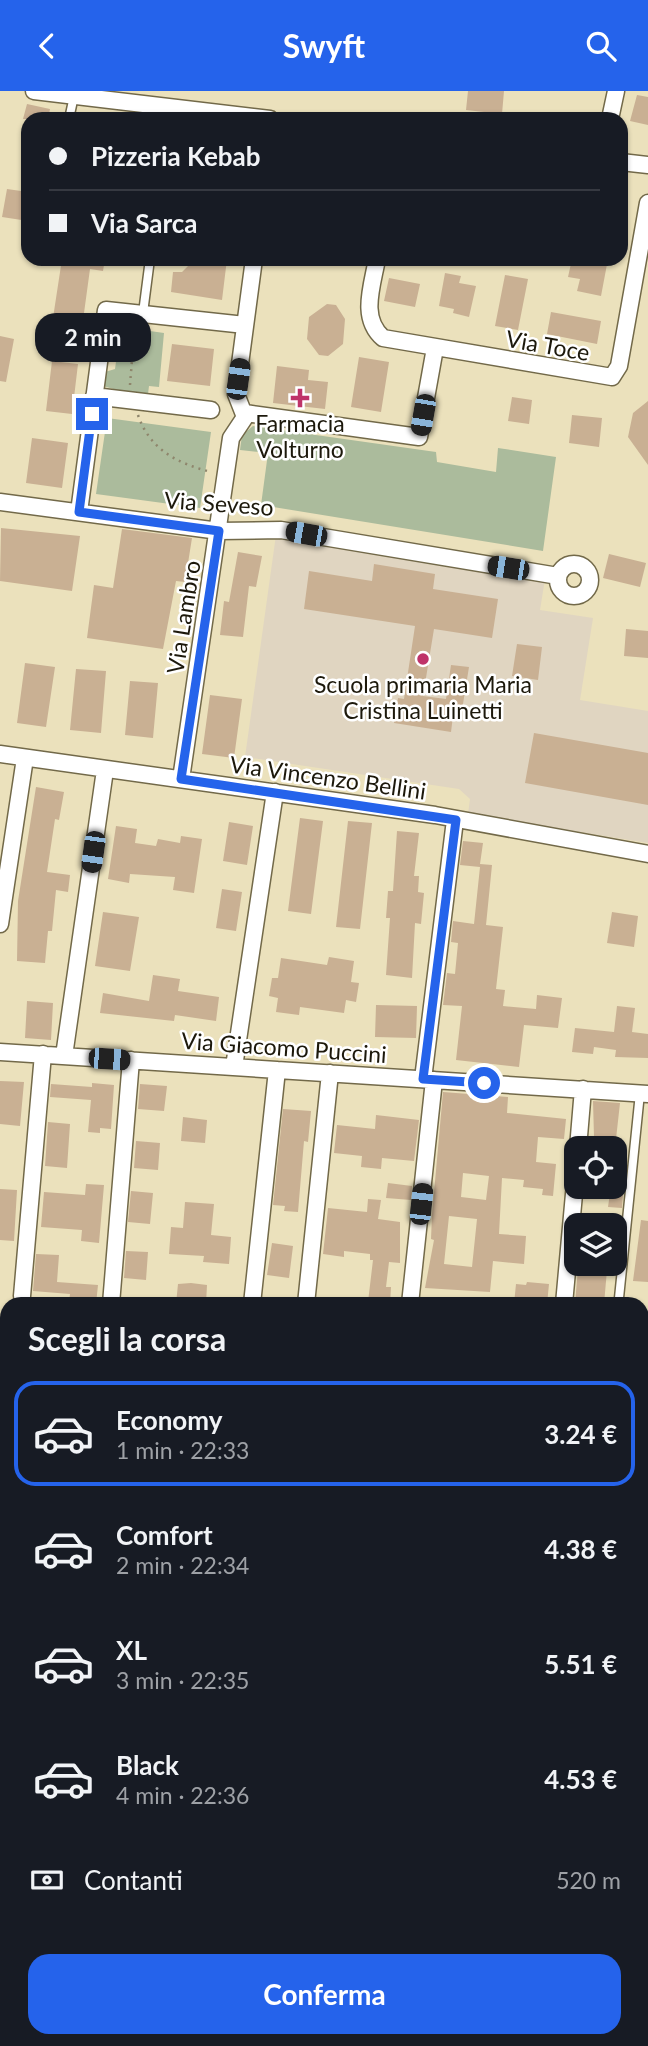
<!DOCTYPE html>
<html lang="it">
<meta charset="utf-8">
<style>
body{margin:0;font-family:Lato,sans-serif;background:#242831;color:#f1f3f6;height:100vh;display:flex;flex-direction:column;font-size:26px;white-space:nowrap}
*{box-sizing:border-box;margin:0}
p{font-size:23px;color:#9ea1a6}
.icon{flex:none;width:38px;height:38px;fill:none;stroke:currentColor;stroke-width:2;stroke-linecap:round;stroke-linejoin:round}
.map{position:relative;flex:1;overflow:hidden}
.side{position:absolute;left:0px;top:1206px;width:649px;height:751px;display:flex;flex-direction:column;background:#171b24;border-radius:21px 21px 0 0;box-shadow:0 2px 5px #0004}
.side>*{flex:none}
.banner{position:absolute;left:21px;top:21px;width:607px;height:154px;border-radius:21px;box-shadow:0 2px 5px #0004;display:grid;align-content:center;height:154px;padding:0 28px;background:#171b24}
.fabs{position:absolute;left:564px;top:1045px;display:grid;gap:14px}
.fabs a{display:grid;place-items:center;width:63px;height:63px;border-radius:14px;background:#171b24;box-shadow:0 2px 5px #0004;font-size:35px}
.end{position:absolute;width:32px;height:32px;margin:-16px;border:9px solid #2563eb;background:#fff;box-shadow:0 0 0 4px #fff}
.from{border-radius:50%}
.bubble{position:absolute;height:49px;border-radius:21px;background:#171b24;box-shadow:0 2px 5px #0004;font-size:23px;font-weight:700;line-height:49px;text-align:center}
.car{position:absolute;width:21px;height:42px;margin:-21px -10px;border-radius:9px;box-shadow:0 0 5px 2px #0007;background:linear-gradient(#222 24%,#8ab4d8 0 40%,#222 0 76%,#8ab4d8 0 86%,#222 0)}
.banner b{display:flex;align-items:center;gap:24px;height:66px;font-size:26px}
.banner b+b{border-top:2px solid #363941}
.banner i{width:18px;height:18px;background:#f1f3f6}
ul{padding:0;list-style:none}
li{display:flex;align-items:center;gap:21px;height:105px;margin:0 14px 10px;padding:0 14px;border:4px solid transparent;border-radius:21px}
li div{flex:1}
li b{display:block;font-size:26px}
li em{font-style:normal;font-weight:700}
li.current{border-color:#2563eb}
li>.icon{width:63px;height:63px;stroke-width:1.5}
h2{padding:0 28px;font-size:32px;line-height:84px}
.pay{display:flex;align-items:center;gap:18px;height:77px;padding:0 28px;font-size:26px}
.pay p{margin-inline-start:auto}
.action{display:flex;gap:14px;margin-top:auto;padding:14px 28px}
.action a{flex:1;height:80px;border-radius:21px;background:#2563eb;color:#fff;font-size:28px;font-weight:700;line-height:80px;text-align:center}
header{display:flex;justify-content:space-between;align-items:center;height:91px;padding:0 28px;background:#2563eb;color:#fff;font-size:32px;font-weight:700}
.map>svg:first-child{display:block}
.education{fill:#e0d5c1}
.green{fill:#abbb9c}
.building{fill:#c9b093;fill-rule:evenodd}
.lines{fill:none;stroke-linecap:round;stroke-linejoin:round}
.service-casing{stroke:#726949;stroke-width:11}
.minor-casing{stroke:#726949;stroke-width:19}
.path{stroke:#8e866c;stroke-width:2.5;stroke-dasharray:2 5;stroke-linecap:butt}
.service{stroke:#fff;stroke-width:8}
.minor{stroke:#fff;stroke-width:16}
.route{stroke:#2563eb;stroke-width:9}
.poi-dot{fill:#bf3369;stroke:#fff;stroke-width:2.5}
.labels{text-anchor:middle;dominant-baseline:central;stroke-width:5;stroke-linejoin:round;paint-order:stroke}
.street-label{font-size:23px;fill:#1c180b;stroke:#fff}
.poi-label{font-size:23px;fill:#1c180b;stroke:#fff}
</style>
<header><svg class="icon" aria-label="back" viewBox="0 0 24 24"><path d="M15 5l-7 7 7 7"/></svg>Swyft<svg class="icon" aria-label="search" viewBox="0 0 24 24"><circle cx="10" cy="10" r="6"/><path d="M15 15l6 6"/></svg></header>
<div class="map">
<svg width="648" height="1955" viewBox="0 0 648 1955">
<rect width="100%" height="100%" fill="#ebe1bc"/>
<path class="education" d="M276 444 545 488 540 519 593 527 580 609 648 620V752L468 723 470 708 459 698 245 666Z
M7 1613V1727L1 1721V1620Z
M409 1950H566V1955H410Z"/>
<path class="green" d="M127 226 129 237 164 242 159 296 149 295 148 303H131L103 295 105 281 115 278 120 241 112 237V227Z
M107 327 211 341 200 417 96 403Z
M253 335 436 361 437 371 496 381 498 357 556 366 543 460 261 414 268 362 240 359 242 344Z
M293 1950H409L410 1955H295Z"/>
<path class="building" d="M468 0H504L502 23 466 19Z
M637 4 648 6V34L630 30Z
M27 13 50 18 48 28H23Z
M7 98 28 101V130L2 126Z
M62 168H105L103 180 90 178 81 244 51 240Z
M195 168H227L222 209 171 201 173 181H182Z
M572 168H608L601 205 577 200 580 188 568 186Z
M445 182 461 185 459 192 476 195 469 226 453 222 454 218 439 215Z
M505 184 528 188 518 239 495 235Z
M389 187 420 193 415 216 384 210Z
M327 213 336 214 345 228 343 253 328 265 319 264 307 248 309 226Z
M551 221 601 230 597 253 547 243Z
M0 245 14 248 6 291 0 290Z
M172 253 214 258 210 295 167 290Z
M359 266 389 271 381 321 351 316Z
M52 270 78 273 72 323 46 320Z
M277 275 309 279 308 289 328 291 325 318 273 312Z
M512 306 532 309 529 333 508 330Z
M648 310V374L628 346 633 322Z
M572 324 602 327 599 356 569 352Z
M32 347 68 352 62 397 26 392Z
M1 437 80 445 72 500 0 490Z
M122 438 192 447 185 491 176 490 163 558 87 547 94 494 113 497Z
M238 461 262 465 256 496 249 495 243 546 220 544 224 510 229 511Z
M609 463 646 472 640 496 603 487Z
M374 473 435 483 433 498 498 508 492 547 434 538 423 605 446 608 451 574 469 576 462 619 454 617 451 641 394 632 398 607 404 608 415 535 304 518 309 480 372 490Z
M626 538 648 540V567L624 565Z
M517 553 542 556 538 589 512 585Z
M25 572 55 576 46 636 17 632Z
M76 578 106 580 101 642 70 639Z
M130 590 158 592 153 647 125 644Z
M210 604 242 608 234 667 202 663Z
M534 642 648 662V714L525 692Z
M36 696 64 701 59 729 55 728 47 781 70 784 68 801 56 799 52 840H48L45 872 17 870 18 810Z
M300 727 323 730 311 823 288 820Z
M348 730 372 732 360 838 336 836Z
M229 731 253 735 247 774 223 770Z
M116 735 137 738 135 752 156 755 158 748 180 752 181 745 202 748 194 802 173 799 175 786 130 783 129 792 108 788Z
M397 740 419 742 414 785H419L418 801 424 802 421 833 415 832 412 887 386 884 390 827H386L388 800H393Z
M463 750 483 752 480 773 492 774 486 834 503 836 496 898 505 899 503 915 536 918 537 904 562 907 558 937 524 934 519 976 456 969 462 915 443 914 447 882 455 883 458 852 451 851 453 830 474 833 480 776 460 774Z
M222 798 242 801 236 840 216 837Z
M103 821 139 826 130 880 95 875Z
M612 821 638 825 634 856 607 852Z
M329 866 354 870 351 891 359 892 356 911 346 909 344 922 300 916 299 924 276 921 278 907 269 905 272 887H278L281 867 327 874Z
M153 884 180 888 178 900 219 906 216 930 175 924 174 930 100 922 103 902 149 910Z
M27 910 53 912 51 949 25 947Z
M376 914 417 915 416 947 375 946Z
M617 915 635 917 632 941 648 943V967L615 966 616 959 594 956 593 963 572 961 575 937 614 941Z
M0 990 24 991 20 1035 0 1033Z
M92 992 114 994 111 1038 100 1037V1042L88 1041 91 1009 50 1006 51 993 92 996Z
M140 993 167 995 164 1020 138 1018Z
M443 1001 508 1006 507 1022 566 1028 564 1048 538 1046 536 1071 556 1073 553 1105 542 1104 543 1098 523 1096 524 1089 502 1087 499 1143 526 1145 524 1173 493 1170 490 1201 425 1197 434 1149 431 1148 432 1124ZM463 1082 489 1085 486 1109 461 1106ZM449 1125 477 1128 472 1176 444 1173Z
M593 1010 620 1012 616 1048 594 1046Z
M283 1018 311 1020 308 1051 304 1050 298 1121 284 1120 285 1115 273 1114Z
M376 1024 419 1029 414 1070 382 1067 381 1078 361 1076 362 1065 334 1062 337 1034 375 1038Z
M183 1026 207 1029 205 1052 181 1050Z
M48 1031 70 1033 67 1077 45 1075Z
M136 1050 160 1052 158 1079 134 1077Z
M388 1092 412 1095 411 1109 386 1107Z
M86 1093 104 1094 99 1152 81 1150 82 1139 41 1136 44 1101 85 1104Z
M0 1098 17 1099 14 1150 0 1149Z
M131 1100 153 1102 150 1133 128 1131Z
M610 1102 623 1104 622 1117 608 1116Z
M368 1108 381 1109 378 1128 400 1131V1172L389 1171 386 1196H391L390 1213 368 1211 373 1169H370V1163L344 1160V1166L323 1163 328 1117 367 1121Z
M185 1111 214 1113 211 1144 231 1146 229 1173 203 1171 204 1165 169 1163 171 1136 183 1137Z
M585 1122 621 1126 620 1134H584Z
M641 1129 648 1130V1191L633 1190Z
M272 1152 293 1155 289 1187 267 1184Z
M126 1160 148 1161 146 1189 124 1187Z
M36 1163 59 1164 57 1191 98 1194 96 1213 69 1211 70 1203 33 1200Z
M578 1177 607 1179 604 1213H575Z
M527 1191 549 1193 547 1213H514L516 1193 526 1194Z
M191 1192 207 1194 206 1213H176L178 1193Z"/>
<g class="lines">
<defs>
<path id="service" d="M69 28 74 5
M143 222 150 168
M619 1207 640 1002
M642 1720 648 1718
M0 1744H7
M642 1776 648 1778
M0 1841H7
M0 1888 7 1889
M642 1937 648 1936
M640 1950V1955
M577 1955V1950"/>
<path id="minor" d="M34 0 270 28
M610 28 616 0
M621 71 648 74
M377 168C372 196 360 227 383 247L612 286 619 275 648 112
M94 305 211 319
M245 322 419 346 435 257
M0 411 219 440 281 439 558 485
M79 421 106 219 245 234
M558 489a16 16 0 1 1 32 0a16 16 0 1 1-32 0Z
M0 663 435 724 648 763
M181 688 231 347 245 326 236 303 254 168
M0 833 25 667
M0 961 648 1003
M64 965 105 679
M234 976 275 701
M423 988 455 729
M578 1057 583 998
M22 1205 43 963
M111 1213 131 969
M252 1213 277 979
M306 1213 330 982
M410 1213 434 989
M564 1213 576 1081
M642 1288 648 1289
M0 1599 7 1600
M642 1627H648
M289 1950 290 1955"/>
</defs>
<use href="#service" class="service-casing"/>
<use href="#minor" class="minor-casing"/>
<path class="path" d="M130 294 132 269 141 239
M138 324C150 359 177 372 211 381
M642 1306H648
M403 1955V1950"/>
<use href="#service" class="service"/>
<use href="#minor" class="minor"/>
</g>
<g class="lines">
<path class="route" d="M92 323 79 421 219 440 181 688 456 729 423 988 484 992"/>
</g>
<g class="poi-dot">
<path d="M296.5 296.5h7v7h7v7h-7v7h-7v-7h-7v-7h7z"/>
<circle cx="423" cy="568" r="7"/>
</g>
<g class="labels">
<g class="street-label">
<text transform="translate(548 254) rotate(10)">Via Toce</text>
<text transform="translate(219 412) rotate(4)">Via Seveso</text>
<text transform="translate(183 526) rotate(-81)">Via Lambro</text>
<text transform="translate(328 686) rotate(8)">Via Vincenzo Bellini</text>
<text transform="translate(284 956) rotate(4)">Via Giacomo Puccini</text>
</g>
<g class="poi-label">
<text x="300" y="332">Farmacia<tspan x="300" dy="26">Volturno</tspan></text>
<text x="423" y="593">Scuola primaria Maria<tspan x="423" dy="26">Cristina Luinetti</tspan></text>
</g>
</g>
</svg>
<div class="fabs">
<a><svg class="icon" aria-label="locate" viewBox="0 0 24 24"><circle cx="12" cy="12" r="6"/><path d="M12 2v4M12 18v4M2 12h4M18 12h4"/></svg></a>
<a><svg class="icon" aria-label="layers" viewBox="0 0 24 24"><path d="M12 4l9 5-9 5-9-5zM3 14l9 5 9-5"/></svg></a>
</div>
<i class="end from" style="left:484px;top:992px"></i>
<i class="end" style="left:92px;top:323px"></i>
<div class="bubble" style="left:35px;top:222px;width:116px">2 min</div>
<i class="car" style="left:238px;top:288px;rotate:8deg"></i>
<i class="car" style="left:423px;top:324px;rotate:190deg"></i>
<i class="car" style="left:306px;top:443px;rotate:280deg"></i>
<i class="car" style="left:508px;top:477px;rotate:279deg"></i>
<i class="car" style="left:93px;top:761px;rotate:188deg"></i>
<i class="car" style="left:109px;top:968px;rotate:94deg"></i>
<i class="car" style="left:421px;top:1113px;rotate:6deg"></i>
<div class="banner">
<b><i class="from"></i>Pizzeria Kebab</b>
<b><i></i>Via Sarca</b>
</div>
<section class="side">
<h2>Scegli la corsa</h2>
<ul>
<li class="current"><svg class="icon" aria-label="car" viewBox="0 0 24 24"><path d="M5 17H2v-5l4-1 3-4h7l3 4 3 1v5h-3M9 17h6M6 11h13"/><circle cx="7" cy="17" r="2"/><circle cx="17" cy="17" r="2"/></svg><div><b>Economy</b><p>1 min · 22:33</p></div><em>3.24 €</em></li>
<li><svg class="icon" aria-label="car" viewBox="0 0 24 24"><path d="M5 17H2v-5l4-1 3-4h7l3 4 3 1v5h-3M9 17h6M6 11h13"/><circle cx="7" cy="17" r="2"/><circle cx="17" cy="17" r="2"/></svg><div><b>Comfort</b><p>2 min · 22:34</p></div><em>4.38 €</em></li>
<li><svg class="icon" aria-label="car" viewBox="0 0 24 24"><path d="M5 17H2v-5l4-1 3-4h7l3 4 3 1v5h-3M9 17h6M6 11h13"/><circle cx="7" cy="17" r="2"/><circle cx="17" cy="17" r="2"/></svg><div><b>XL</b><p>3 min · 22:35</p></div><em>5.51 €</em></li>
<li><svg class="icon" aria-label="car" viewBox="0 0 24 24"><path d="M5 17H2v-5l4-1 3-4h7l3 4 3 1v5h-3M9 17h6M6 11h13"/><circle cx="7" cy="17" r="2"/><circle cx="17" cy="17" r="2"/></svg><div><b>Black</b><p>4 min · 22:36</p></div><em>4.53 €</em></li>
</ul>
<div class="pay"><svg class="icon" aria-label="cash" viewBox="0 0 24 24"><path d="M3 7h18v10H3z"/><circle cx="12" cy="12" r="2"/></svg>Contanti<p>520 m</p></div>
<div class="action"><a>Conferma</a></div>
</section>
</div>
